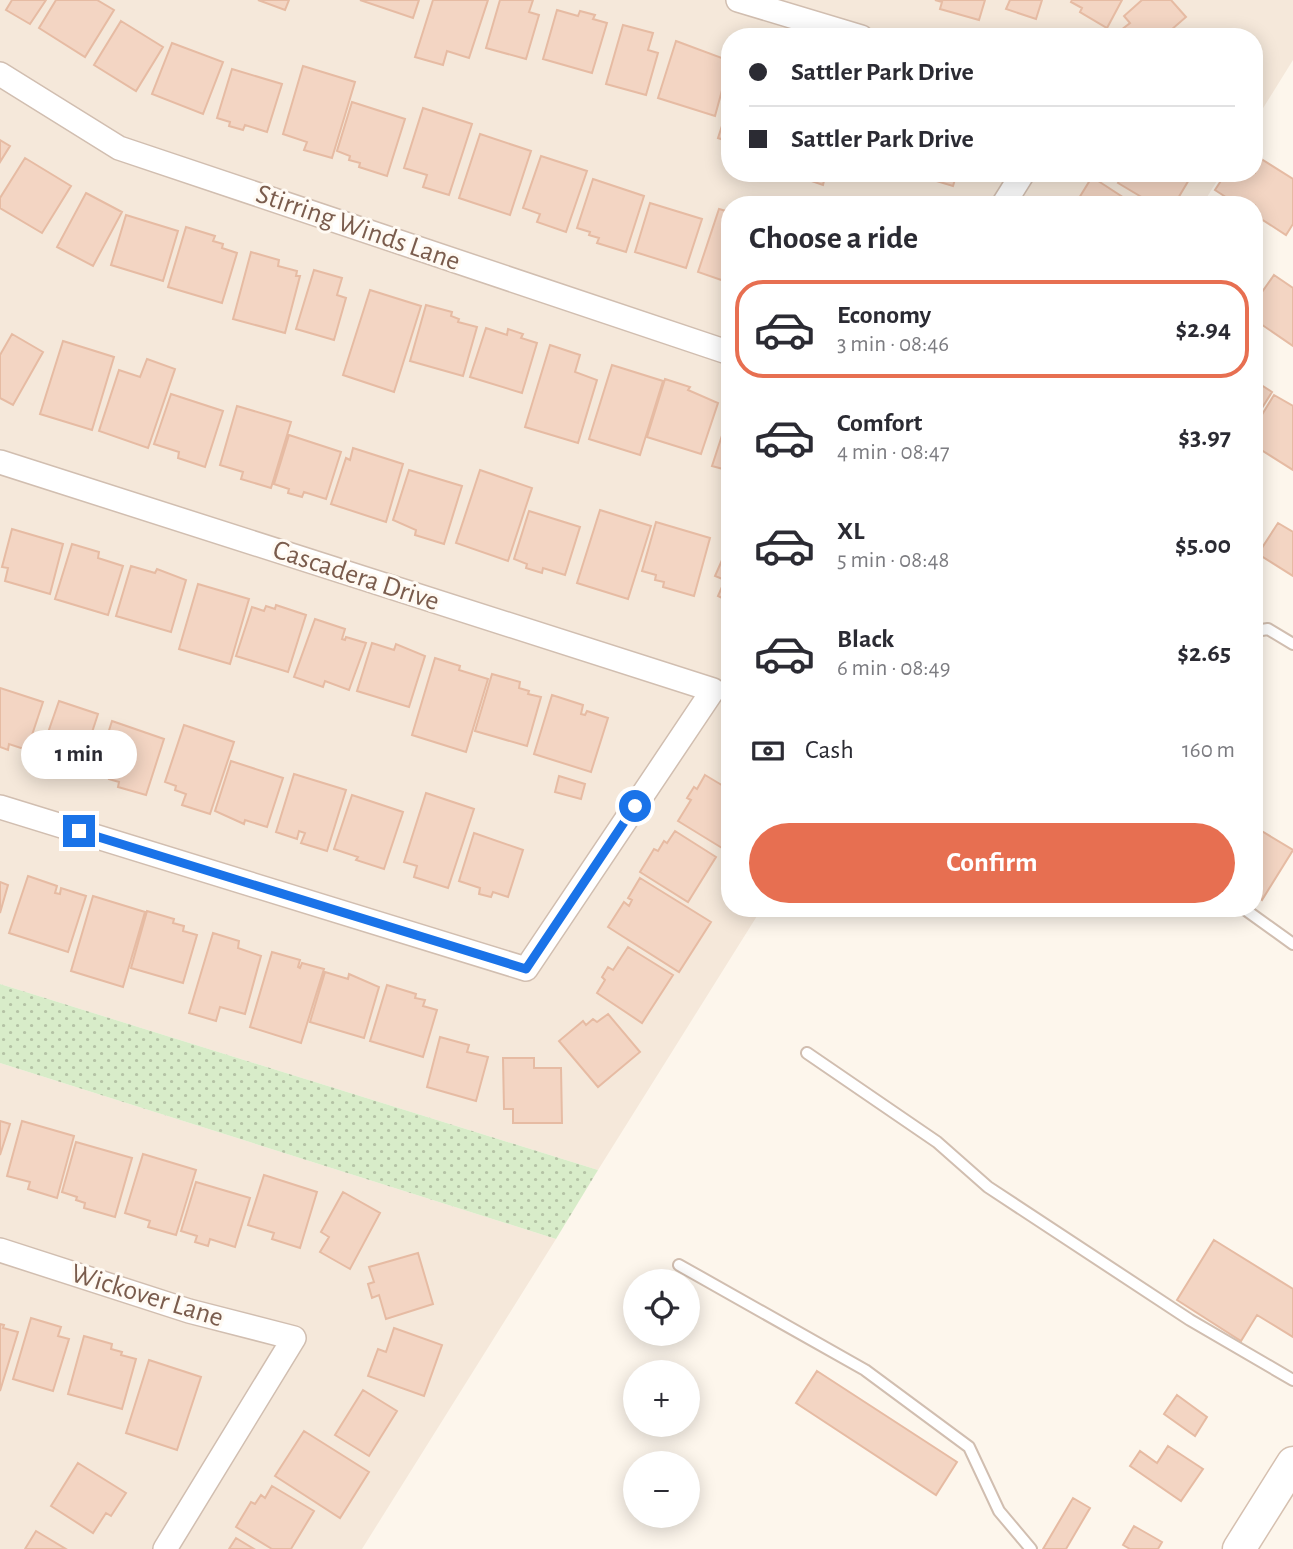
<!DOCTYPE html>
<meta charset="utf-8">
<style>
body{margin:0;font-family:"Alegreya Sans",sans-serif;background:#f2f2f3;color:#2b2b33;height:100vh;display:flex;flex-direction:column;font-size:26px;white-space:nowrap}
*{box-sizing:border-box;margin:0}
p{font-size:23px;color:#7c7c81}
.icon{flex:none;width:38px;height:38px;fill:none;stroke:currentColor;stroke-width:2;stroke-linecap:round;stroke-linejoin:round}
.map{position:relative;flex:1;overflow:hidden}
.side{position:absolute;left:721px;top:196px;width:542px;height:721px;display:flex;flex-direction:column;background:#fff;border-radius:28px;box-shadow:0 4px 18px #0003}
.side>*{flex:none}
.hud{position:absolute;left:721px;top:28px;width:542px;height:154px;border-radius:28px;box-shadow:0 4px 18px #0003;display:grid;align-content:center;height:154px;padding:0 28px;background:#fff}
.fabs{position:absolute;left:623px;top:1269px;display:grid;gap:14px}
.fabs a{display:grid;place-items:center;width:77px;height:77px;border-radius:50%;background:#fff;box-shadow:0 4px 18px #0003;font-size:35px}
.end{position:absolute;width:32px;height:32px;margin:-16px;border:9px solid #1a73e8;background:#fff;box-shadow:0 0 0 4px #fff}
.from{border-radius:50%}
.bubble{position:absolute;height:49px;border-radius:24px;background:#fff;box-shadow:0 4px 18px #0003;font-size:23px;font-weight:600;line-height:49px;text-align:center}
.hud b{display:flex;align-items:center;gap:24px;height:66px;font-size:26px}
.hud b+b{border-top:2px solid #e1e1e2}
.hud i{width:18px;height:18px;background:#2b2b33}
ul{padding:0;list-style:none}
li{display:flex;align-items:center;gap:21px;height:98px;margin:0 14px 10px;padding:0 14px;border:4px solid transparent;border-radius:28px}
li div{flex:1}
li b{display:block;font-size:26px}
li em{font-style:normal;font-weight:600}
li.current{border-color:#e76f51}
li>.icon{width:63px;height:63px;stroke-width:1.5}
h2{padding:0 28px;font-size:32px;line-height:84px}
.pay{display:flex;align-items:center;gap:18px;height:77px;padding:0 28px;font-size:26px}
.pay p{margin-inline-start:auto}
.primary-button{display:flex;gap:14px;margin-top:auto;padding:14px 28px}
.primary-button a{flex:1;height:80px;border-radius:42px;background:#e76f51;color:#fff;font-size:28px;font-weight:600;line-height:80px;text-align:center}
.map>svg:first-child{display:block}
.residential{fill:#f5e8da}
.grass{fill:url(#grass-dots)}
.building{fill:#f3d5c3;stroke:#e6bba3;stroke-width:2}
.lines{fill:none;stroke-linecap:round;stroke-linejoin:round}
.lane-casing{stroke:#d1beb0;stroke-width:14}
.street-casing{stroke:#d1beb0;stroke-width:26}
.secondary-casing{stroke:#d6c0b0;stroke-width:35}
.lane{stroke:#fff;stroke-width:10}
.street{stroke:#fff;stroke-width:23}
.secondary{stroke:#fff;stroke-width:32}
.route{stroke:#1a73e8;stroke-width:9}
.labels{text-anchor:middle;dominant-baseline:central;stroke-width:6;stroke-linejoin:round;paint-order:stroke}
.street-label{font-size:28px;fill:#7a5c4d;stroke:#fffaf3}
</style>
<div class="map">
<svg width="1293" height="1549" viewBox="0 0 1293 1549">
<defs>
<pattern id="grass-dots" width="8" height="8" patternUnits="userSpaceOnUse" patternTransform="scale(1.75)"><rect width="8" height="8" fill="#d8ecc9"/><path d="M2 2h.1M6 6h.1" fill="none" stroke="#b4c2a5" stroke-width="1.8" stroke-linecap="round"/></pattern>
</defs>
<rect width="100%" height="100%" fill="#fdf6ec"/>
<path class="residential" d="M0 0H1293V60L1255 121V37H730V173H1222L1202 205H730V908H762L598 1170 0 984Z
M0 1063 556 1239 362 1549H0Z"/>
<path class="grass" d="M0 984 598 1170 556 1239 0 1063Z"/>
<path class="building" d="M12 0H46L30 24 6 10Z
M56 0H97L114 10 85 57 39 28Z
M258 0H289L285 10Z
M360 0H419L413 18Z
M433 0H488L469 58 447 51 443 65 415 57Z
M500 0H533L529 12 539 15 526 59 486 48Z
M935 0H985L979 20 940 9 942 2Z
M1010 0H1042L1036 19 1006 9Z
M1072 0H1122L1107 28 1080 12 1082 8 1071 2Z
M1142 0H1171L1186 17 1163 37H1118L1116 34 1130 23 1124 16Z
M557 10 578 16 580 11 595 15 593 19 607 23 592 73 543 59Z
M121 21 163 47 136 91 94 65Z
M623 25 653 33 648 50 658 53 646 95 606 84Z
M676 41 730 61 715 116 658 98Z
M172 43 223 62 203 114 152 94Z
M303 66 355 82 332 158 304 150 307 142 283 134Z
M232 69 282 84 267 132 245 125 243 130 229 126 230 122 217 118Z
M730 101V142L718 138Z
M352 102 405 119 387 176 359 167 360 163 349 160 350 156 337 151Z
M423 108 472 124 449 195 423 187 427 175 404 168Z
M480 134 531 151 510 215 459 198Z
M0 140 10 146 0 162Z
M1255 155 1293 179V224L1286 235 1255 215V205H1238L1215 190 1226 173H1255Z
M541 156 587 171 566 232 537 222 540 214 523 208Z
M25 158 71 186 42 233 0 208V198Z
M788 173H826L823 185Z
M910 173H957L953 186Z
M1124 173H1193L1174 205H1155L1118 183Z
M1092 177 1135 205H1079L1076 203Z
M593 179 644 196 626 252 597 243 599 238 589 235 590 232 577 228Z
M86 193 122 212 93 266 57 247Z
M650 203 702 219 686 268 635 252Z
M719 209 730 212V283L698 272Z
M126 215 178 231 163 281 111 265Z
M186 227 215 236 213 241 223 244 222 248 237 253 222 303 168 287Z
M251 252 279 260 278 266 297 271 296 276H300L285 333 233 319Z
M314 270 342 278 337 295 346 298 334 340 296 329Z
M1274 275 1293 288V346L1255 320V302Z
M370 290 421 306 394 392 343 375Z
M426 305 452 312 451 316 459 319 458 322 477 327 463 376 410 361Z
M486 328 507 335 508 329 523 334 521 338 537 343 522 393 470 377Z
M12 334 43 352 13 405 0 398V355Z
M63 341 114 357 92 430 40 414Z
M550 345 580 355 575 372 597 380 578 443 525 427Z
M147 359 175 369 148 448 99 431 119 370 140 377Z
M612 365 663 381 640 455 589 439Z
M665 379 690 387 688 390 718 403 701 454 647 437Z
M1255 381 1272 392 1255 419Z
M171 394 223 411 205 467 178 458 179 452 154 444Z
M1274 395 1293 406V470L1255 446V426Z
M237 406 291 422 271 488 241 479 243 472 220 465Z
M730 411V471L712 466Z
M289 435 341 452 326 499 304 492 302 497 288 493 289 489 274 484Z
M353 448 403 464 386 522 331 504 346 458 350 460Z
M409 470 462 486 444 544 415 535 416 530 393 520Z
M480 470 532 488 508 561 456 543Z
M600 510 651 526 628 599 577 583Z
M529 511 580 527 565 575 543 568 542 573 526 568 527 564 514 559Z
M656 522 710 538 694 596 663 587 664 582 655 580 656 575 642 571Z
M1278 523 1293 532V576L1258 554Z
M12 529 63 544 50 594 5 581 8 568 2 567Z
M730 542V602L718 596 725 580 715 576Z
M72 544 99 552 98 558 123 566 108 615 55 599Z
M131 566 155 573 157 569 186 580 171 632 116 616Z
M198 584 249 599 230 664 179 649Z
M276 605 306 615 288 672 236 656 252 607 264 611 266 606 275 609Z
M315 619 345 629 342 639 345 640 346 637 366 643 349 690 325 681 323 687 294 677Z
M372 643 394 650 396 644 425 656 409 707 357 691Z
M435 658 460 666 459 670 488 679 466 752 412 735Z
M492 674 520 682 519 688 529 691 528 694 541 697 527 746 475 731Z
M0 688 43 702 27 750 9 744 8 750 0 747Z
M552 695 583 705 581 714 585 715 587 711 608 718 591 772 534 754Z
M59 701 98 714 79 772 49 763 54 747 44 744Z
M112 721 164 739 146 795 118 787 119 782 109 779 110 775 96 771Z
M184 725 234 742 210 814 182 805 186 794 175 790 176 786 165 782Z
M231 761 283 778 267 827 245 820 244 824 215 811Z
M294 774 346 790 327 851 301 843 305 833 299 831 297 839 276 832Z
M705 775 730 790V835L722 848 678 821 691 800 687 798 694 787 697 789Z
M559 776 585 784 581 799 555 792Z
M426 793 474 809 448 888 414 877 417 866 404 862Z
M352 795 403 812 384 869 356 860 358 857 334 849Z
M1255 827 1293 850 1262 900 1255 895Z
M675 831 716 857 688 902 640 872 654 849 658 851 664 841 667 843Z
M474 833 523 850 508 897 493 892 491 897 479 894 480 888 459 881Z
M28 876 57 886 55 893 60 894 61 888 86 896 68 952 9 933Z
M640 878 711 922 679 972 608 927 624 902 629 906 632 900 628 898Z
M0 882 8 885 0 913Z
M93 896 145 912 123 987 71 971Z
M147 911 174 919 173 923 184 926 183 931 197 935 183 983 131 968Z
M213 933 239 941 238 948 261 956 245 1014 220 1007 216 1021 189 1013Z
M628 947 673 975 642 1023 597 993 605 980 602 977 608 967 613 970Z
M272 952 300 960 298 967 300 968 302 963 324 969 301 1043 250 1027Z
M325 972 348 979 349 974 379 987 364 1038 310 1022Z
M387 985 416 994 415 998 425 1000 423 1006 437 1010 423 1057 370 1041Z
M608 1014 640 1052 598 1087 559 1041 583 1021 586 1025 593 1019 597 1022Z
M440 1037 469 1045 467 1052 488 1057 476 1101 427 1087Z
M503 1058H534V1068H561L562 1123H513V1109H504Z
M0 1121 10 1124 0 1155Z
M22 1121 74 1136 57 1198 28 1189 30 1182 7 1176Z
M76 1142 132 1158 115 1217 84 1208 85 1203 76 1200 77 1197 62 1192Z
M143 1154 196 1170 176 1235 148 1227 150 1221 125 1213Z
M264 1175 317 1192 300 1248 272 1239 274 1233 248 1225Z
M196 1182 250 1198 235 1247 210 1239 208 1246 195 1242 197 1236 181 1231Z
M343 1192 380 1213 350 1269 320 1252 329 1237 321 1232Z
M1214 1240 1293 1289V1337L1257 1315 1241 1341 1177 1300Z
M418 1253 433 1304 386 1319 379 1295 372 1298 368 1284 374 1282 369 1267Z
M31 1318 61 1327 58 1336 69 1339 53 1391 13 1379Z
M0 1324 4 1325 3 1328 18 1332 0 1391Z
M394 1328 442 1345 424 1396 368 1376 378 1349 386 1352Z
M84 1336 112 1344 111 1349 122 1352 121 1355 136 1359 122 1409 68 1394Z
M149 1360 201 1377 177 1450 126 1433Z
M817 1371 957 1462 936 1495 796 1403Z
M363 1390 397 1411 369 1456 335 1435Z
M1177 1395 1207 1417 1195 1436 1164 1414Z
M304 1431 369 1472 340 1518 275 1476Z
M1168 1446 1203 1469 1181 1501 1130 1466 1140 1451 1157 1463Z
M78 1463 126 1493 111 1516 106 1513 93 1533 51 1506Z
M272 1486 314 1511 291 1549H272L236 1527 251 1502 255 1504 261 1495 265 1498Z
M1073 1498 1090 1508 1066 1549H1043Z
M1134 1526 1162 1542 1158 1549H1130L1123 1545Z
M36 1531 66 1549H25Z
M236 1538 254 1549H229Z"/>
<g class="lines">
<defs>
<path id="lane" d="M1255 631 1268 629 1293 644
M1243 908 1293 944
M807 1053 937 1142 988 1187 1190 1320 1293 1380
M679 1265 865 1370 969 1447 999 1511 1031 1549"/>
<path id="street" d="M738 0 861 37
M0 74 119 148 730 353
M1003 205 1023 173
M0 462 713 690 526 969 0 807
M0 1250 189 1311 294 1338 165 1549"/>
<path id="secondary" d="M1239 1549 1293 1463"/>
</defs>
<use href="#lane" class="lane-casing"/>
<use href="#street" class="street-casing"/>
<use href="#secondary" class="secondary-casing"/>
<use href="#lane" class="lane"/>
<use href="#street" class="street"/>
<use href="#secondary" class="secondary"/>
</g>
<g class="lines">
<path class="route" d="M79 831 526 969 635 806"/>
</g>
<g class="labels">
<g class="street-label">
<text transform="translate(358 228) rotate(19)">Stirring Winds Lane</text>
<text transform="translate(356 576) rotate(18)">Cascadera Drive</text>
<text transform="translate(147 1296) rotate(17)">Wickover Lane</text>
</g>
</g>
</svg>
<div class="fabs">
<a><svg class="icon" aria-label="locate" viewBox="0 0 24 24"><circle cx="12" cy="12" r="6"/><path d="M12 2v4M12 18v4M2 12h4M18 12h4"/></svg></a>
<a>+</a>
<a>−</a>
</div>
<i class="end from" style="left:635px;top:806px"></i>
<i class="end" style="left:79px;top:831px"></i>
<div class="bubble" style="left:21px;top:730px;width:116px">1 min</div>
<div class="hud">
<b><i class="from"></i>Sattler Park Drive</b>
<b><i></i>Sattler Park Drive</b>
</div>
<section class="side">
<h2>Choose a ride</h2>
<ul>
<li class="current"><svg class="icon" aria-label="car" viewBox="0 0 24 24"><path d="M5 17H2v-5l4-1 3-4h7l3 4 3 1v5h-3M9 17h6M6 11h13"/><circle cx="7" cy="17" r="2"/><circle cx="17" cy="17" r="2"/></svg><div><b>Economy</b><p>3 min · 08:46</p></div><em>$2.94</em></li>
<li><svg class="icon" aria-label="car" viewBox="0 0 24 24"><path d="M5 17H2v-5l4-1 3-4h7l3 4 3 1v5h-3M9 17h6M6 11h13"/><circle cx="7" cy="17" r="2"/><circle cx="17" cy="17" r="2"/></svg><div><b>Comfort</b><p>4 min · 08:47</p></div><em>$3.97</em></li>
<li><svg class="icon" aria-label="car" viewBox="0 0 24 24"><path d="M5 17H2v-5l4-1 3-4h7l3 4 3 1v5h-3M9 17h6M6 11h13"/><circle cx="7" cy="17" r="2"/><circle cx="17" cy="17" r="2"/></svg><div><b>XL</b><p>5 min · 08:48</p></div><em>$5.00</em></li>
<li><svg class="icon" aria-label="car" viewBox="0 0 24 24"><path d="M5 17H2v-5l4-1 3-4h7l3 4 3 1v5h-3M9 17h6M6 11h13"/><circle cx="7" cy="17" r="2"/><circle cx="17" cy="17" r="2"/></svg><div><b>Black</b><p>6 min · 08:49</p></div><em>$2.65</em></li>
</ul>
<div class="pay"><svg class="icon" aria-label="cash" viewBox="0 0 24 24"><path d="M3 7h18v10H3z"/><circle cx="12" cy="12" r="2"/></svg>Cash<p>160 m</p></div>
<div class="primary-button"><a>Confirm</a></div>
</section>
</div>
